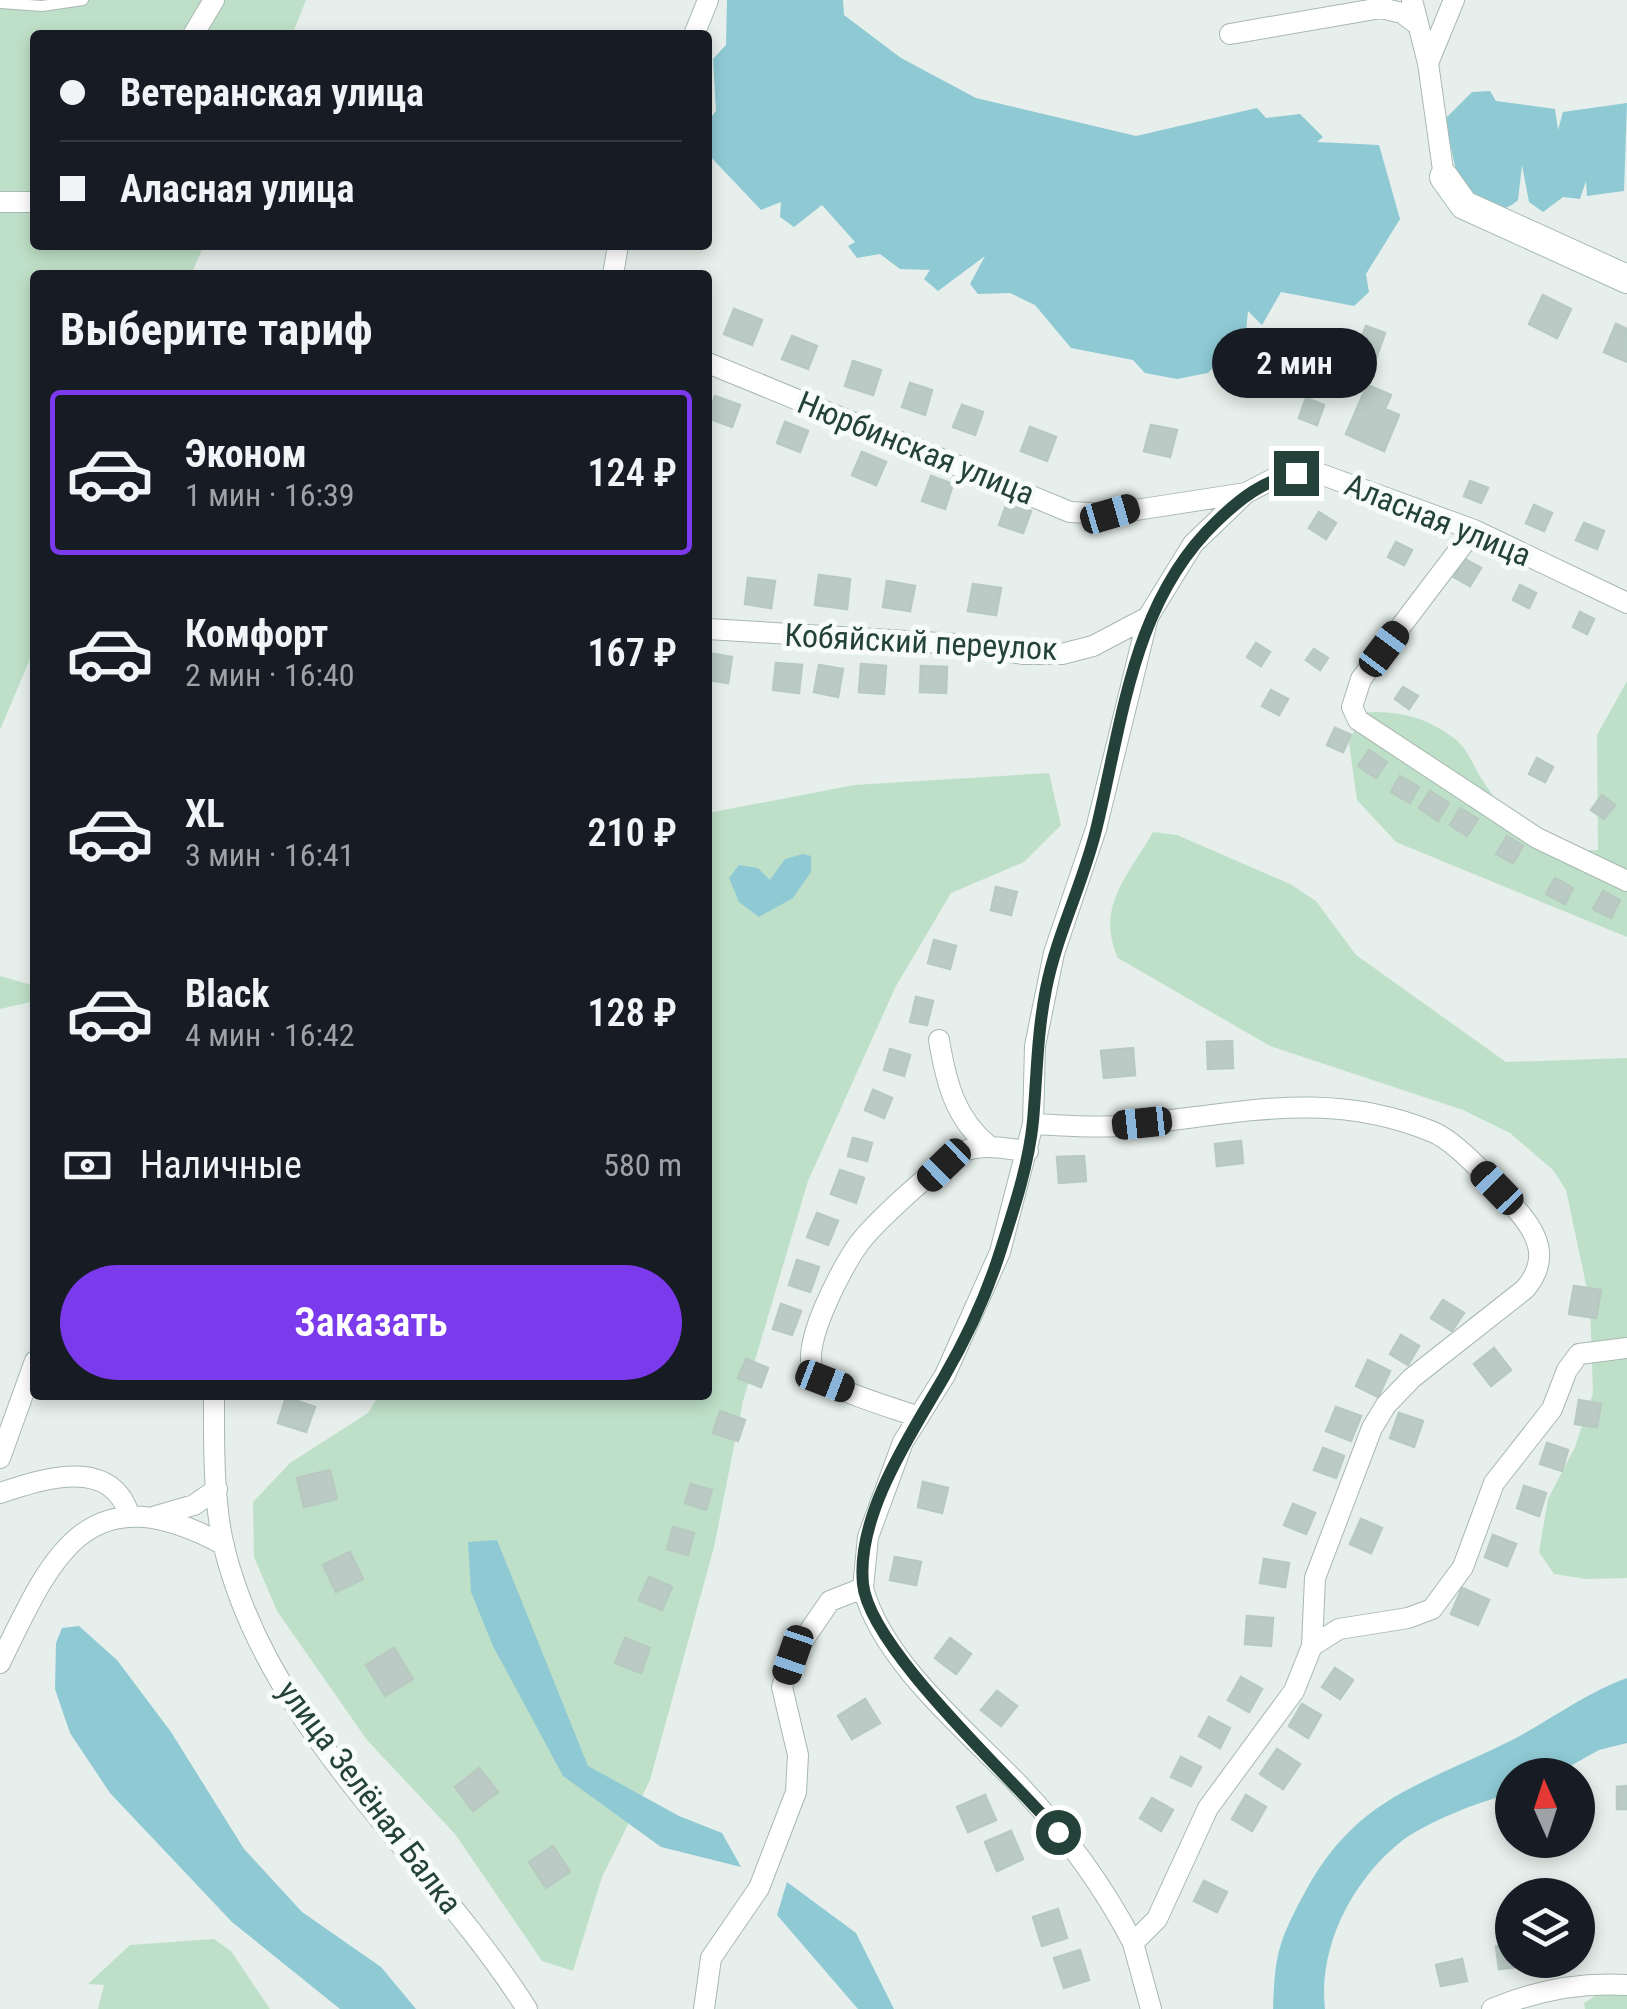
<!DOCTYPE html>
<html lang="ru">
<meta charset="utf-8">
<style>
body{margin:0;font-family:"Roboto Condensed",sans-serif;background:#20242c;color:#f1f3f6;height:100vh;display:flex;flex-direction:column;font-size:38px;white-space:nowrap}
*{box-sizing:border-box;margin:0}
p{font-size:32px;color:#9ea1a6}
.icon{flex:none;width:55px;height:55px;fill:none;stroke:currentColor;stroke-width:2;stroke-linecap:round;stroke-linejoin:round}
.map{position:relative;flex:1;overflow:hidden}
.details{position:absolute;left:30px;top:270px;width:682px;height:1130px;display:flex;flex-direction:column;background:#171b24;border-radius:10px;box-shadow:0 5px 15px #0003}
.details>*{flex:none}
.banner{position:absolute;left:30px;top:30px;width:682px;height:220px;border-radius:10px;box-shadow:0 5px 15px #0003;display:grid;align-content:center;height:220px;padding:0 30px;background:#171b24}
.needle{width:65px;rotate:357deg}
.tools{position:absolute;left:1495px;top:1758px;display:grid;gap:20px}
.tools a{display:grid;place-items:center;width:100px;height:100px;border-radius:50%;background:#171b24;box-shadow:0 5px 15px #0003;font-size:50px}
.end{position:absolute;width:45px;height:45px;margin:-22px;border:12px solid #24423a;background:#fff;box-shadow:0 0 0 5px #fff}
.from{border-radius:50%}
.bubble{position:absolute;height:70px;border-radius:35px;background:#171b24;box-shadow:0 5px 15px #0003;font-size:32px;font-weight:600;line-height:70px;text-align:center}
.car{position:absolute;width:30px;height:60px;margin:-30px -15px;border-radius:12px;box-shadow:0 0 8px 2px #0007;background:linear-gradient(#222 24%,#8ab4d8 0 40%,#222 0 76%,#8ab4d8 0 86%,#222 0)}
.banner b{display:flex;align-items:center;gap:35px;height:95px;font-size:38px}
.banner b+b{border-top:2px solid #363941}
.banner i{width:25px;height:25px;background:#f1f3f6}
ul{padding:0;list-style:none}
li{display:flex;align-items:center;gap:30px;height:165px;margin:0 20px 15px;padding:0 10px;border:5px solid transparent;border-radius:10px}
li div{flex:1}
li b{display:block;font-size:38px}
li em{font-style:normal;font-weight:600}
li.current{border-color:#7c3aed}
li>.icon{width:90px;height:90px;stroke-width:1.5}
h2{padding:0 30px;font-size:45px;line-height:120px}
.pay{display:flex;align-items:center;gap:25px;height:110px;padding:0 30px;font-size:38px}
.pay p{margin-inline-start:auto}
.primary-button{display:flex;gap:20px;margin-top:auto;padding:20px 30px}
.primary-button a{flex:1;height:115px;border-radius:60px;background:#7c3aed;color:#fff;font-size:40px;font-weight:600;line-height:115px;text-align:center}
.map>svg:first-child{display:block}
.green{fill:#bfe0c8}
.water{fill:#8ec9d4}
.building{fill:#bbcac4;stroke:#b8c9c2;stroke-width:2.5}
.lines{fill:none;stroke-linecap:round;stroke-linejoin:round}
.lane-casing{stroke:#a8b8b2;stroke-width:12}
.street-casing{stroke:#a8b8b2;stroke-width:22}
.secondary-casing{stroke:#a4bbb3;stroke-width:30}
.lane{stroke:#fff;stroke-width:10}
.street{stroke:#fff;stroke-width:20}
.secondary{stroke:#fff;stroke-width:28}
.route{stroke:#24423a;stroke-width:12}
.labels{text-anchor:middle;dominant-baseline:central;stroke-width:10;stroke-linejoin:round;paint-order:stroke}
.street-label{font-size:32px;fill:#24423a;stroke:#f7fbf9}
</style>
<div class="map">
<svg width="1627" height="2009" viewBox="0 0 1627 2009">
<rect width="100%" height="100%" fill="#e6efeb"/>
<path class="green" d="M0 0H306L292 35H35V245H204L191 275H35V647L0 730Z
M1627 681V937L1396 842 1357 800 1349 743 1361 713C1395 709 1427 717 1455 739 1466 747 1474 766 1481 778 1512 826 1539 853 1598 850L1597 735Z
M1049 773 1061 825 1024 862 951 893 896 986 808 1181 743 1401 714 1547 650 1780 602 1877 573 1971 542 1961 455 1834 367 1740 277 1611 254 1557 253 1502 290 1463 368 1413 379 1395H708V813L854 785Z
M1153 832 1177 835 1290 884 1316 901 1356 955 1506 1062 1627 1058V1578L1586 1579 1554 1574 1539 1552 1548 1499 1575 1447 1593 1393 1590 1303 1566 1190 1553 1170 1510 1133 1463 1110 1270 1046 1118 958C1095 907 1128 876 1153 832Z
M0 976 35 986V1001L0 1009Z
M214 1939 231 1951 270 2009H98L104 1985 88 1984 130 1945Z
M1600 1993 1627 1996V2009H1585L1584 2003Z"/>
<path class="water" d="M727 0H843L844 15 901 58 976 98 1136 136 1257 108 1266 118 1300 114 1323 137 1317 142 1379 145 1400 219 1366 274 1369 292 1354 306 1281 292 1262 325 1248 311 1246 331 1208 373 1177 379 1145 373 1133 360 1071 348 1035 305 1010 293 978 294 970 284 985 256 938 291 924 279 930 270 900 269 880 254 857 258 848 246 855 242 822 205 794 227 780 217 781 202 761 210 708 154V121L716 111 713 59 726 45Z
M1490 91 1496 101 1555 109 1558 130 1563 112 1627 103 1624 191 1587 196 1586 181 1580 199 1563 197 1543 212 1529 202 1522 165 1518 200C1494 221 1482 201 1459 185L1445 119 1472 92Z
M803 854 811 856V872L793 898 759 917 739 902 729 878 739 865 758 868 770 880 785 859Z
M497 1540 588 1766 679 1816 722 1833 741 1867 661 1847 563 1776 493 1646 471 1592 468 1542Z
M79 1626 117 1660 171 1732 244 1849 302 1912 381 1967 416 2009H340L232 1922 110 1793 70 1733 55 1689 56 1643 62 1628Z
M1627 1678V1743L1599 1750 1554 1775H1512V1793C1481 1801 1423 1823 1398 1844 1351 1883 1318 1948 1325 2009H1273C1275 1955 1278 1942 1304 1894 1354 1800 1416 1787 1506 1743 1547 1723 1584 1693 1627 1678Z
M787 1882 856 1933 894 2009H858L777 1915Z"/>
<path class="building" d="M1543 295 1571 309 1557 338 1529 324Z
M734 309 762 320 752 345 724 334Z
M1616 324 1627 329V362L1604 352Z
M1366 326 1385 333 1370 375 1350 368Z
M792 336 817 346 808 369 782 359Z
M853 361 881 370 873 395 845 386Z
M910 383 932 390 925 415 902 407Z
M1367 385 1391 395 1385 409 1399 415 1384 451 1346 434Z
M715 396 740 405 732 427 708 418Z
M1306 398 1324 405 1317 425 1299 418Z
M962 405 983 412 975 435 953 427Z
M785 422 808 431 800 452 777 443Z
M1151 425 1177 430 1170 457 1144 451Z
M1030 427 1056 437 1047 461 1021 451Z
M862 452 886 462 876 485 852 475Z
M931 476 953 484 945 509 922 501Z
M1470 481 1488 488 1481 503 1464 496Z
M1007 503 1031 511 1023 533 999 525Z
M1534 505 1552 513 1544 531 1526 523Z
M1319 512 1336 523 1326 539 1309 528Z
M1584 523 1604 531 1597 549 1576 540Z
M1396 542 1412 550 1404 565 1388 557Z
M1465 559 1481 568 1470 586 1454 577Z
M819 575 850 579 847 609 815 605Z
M748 578 775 581 771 608 745 604Z
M887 581 915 586 910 611 883 607Z
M973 584 1001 588 996 615 968 611Z
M1520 585 1536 593 1529 608 1513 600Z
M1580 612 1594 619 1587 634 1573 627Z
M1256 643 1270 652 1261 666 1247 657Z
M1314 649 1328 658 1320 670 1306 660Z
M708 653 732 657 728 683 708 680Z
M776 663 802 665 799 693 773 690Z
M861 664 886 666 884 694 859 692Z
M819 665 843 669 838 697 814 692Z
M921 666 947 667 946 693 920 692Z
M1403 687 1418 696 1409 709 1395 699Z
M1271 690 1288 699 1279 715 1262 706Z
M1335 728 1351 735 1343 752 1327 745Z
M1369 750 1387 762 1376 778 1358 766Z
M1537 758 1553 767 1545 782 1529 774Z
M1400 776 1419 787 1410 803 1391 792Z
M1430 791 1449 803 1438 821 1419 808Z
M1602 795 1615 805 1604 819 1591 810Z
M1460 808 1478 819 1467 836 1450 825Z
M1507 836 1523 846 1513 863 1496 854Z
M1555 878 1573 888 1565 904 1546 894Z
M996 887 1017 892 1011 915 991 910Z
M1603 891 1620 900 1611 918 1593 909Z
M934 940 956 946 950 969 928 963Z
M916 997 933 1001 927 1025 910 1022Z
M1232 1041 1233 1068 1208 1069 1207 1042Z
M1133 1048 1135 1075 1104 1078 1101 1051Z
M890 1049 910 1055 904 1076 884 1070Z
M873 1090 892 1098 884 1118 865 1110Z
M853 1138 872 1143 867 1161 848 1156Z
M1241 1141 1243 1163 1217 1166 1215 1144Z
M1084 1156 1086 1181 1059 1183 1057 1157Z
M840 1170 864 1178 856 1203 831 1194Z
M817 1213 838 1221 828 1245 807 1237Z
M797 1260 819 1267 810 1292 789 1285Z
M1574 1286 1601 1290 1596 1318 1569 1314Z
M1443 1300 1464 1313 1452 1331 1431 1318Z
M781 1304 801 1311 792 1335 773 1329Z
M1401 1335 1419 1346 1408 1365 1390 1354Z
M1494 1348 1511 1370 1491 1386 1474 1364Z
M746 1359 768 1368 761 1387 738 1378Z
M1368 1360 1390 1371 1378 1397 1356 1386Z
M286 1397 315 1407 306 1432 278 1423Z
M1579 1400 1601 1404 1597 1427 1575 1424Z
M1336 1407 1361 1416 1351 1441 1326 1431Z
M720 1411 745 1420 738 1441 713 1433Z
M1399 1413 1423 1421 1414 1447 1390 1438Z
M1547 1443 1568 1450 1562 1471 1540 1464Z
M1323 1448 1344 1456 1336 1478 1314 1470Z
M330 1470 337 1499 304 1507 297 1478Z
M923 1482 948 1488 942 1513 918 1507Z
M691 1484 712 1490 706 1510 685 1503Z
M1524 1486 1546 1493 1539 1516 1517 1508Z
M1293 1504 1315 1513 1306 1534 1284 1525Z
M1361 1519 1382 1528 1371 1553 1350 1544Z
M673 1527 694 1533 688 1555 667 1549Z
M1493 1535 1516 1544 1507 1566 1485 1557Z
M350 1552 363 1579 336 1592 323 1565Z
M895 1557 921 1562 916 1585 890 1580Z
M1264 1559 1289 1563 1285 1587 1260 1583Z
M649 1577 672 1587 662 1610 639 1600Z
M1462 1588 1489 1600 1478 1625 1451 1614Z
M1247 1616 1273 1618 1271 1646 1245 1644Z
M625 1638 650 1648 641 1673 615 1663Z
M950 1638 971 1654 956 1674 935 1658Z
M394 1648 413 1679 385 1696 366 1665Z
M1335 1668 1353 1680 1340 1699 1322 1687Z
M1241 1677 1262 1689 1249 1712 1228 1700Z
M997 1691 1017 1706 1001 1726 981 1710Z
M865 1699 880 1723 852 1739 838 1716Z
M1302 1704 1321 1715 1308 1738 1289 1726Z
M1209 1717 1230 1728 1220 1748 1199 1736Z
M1277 1749 1300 1764 1283 1789 1260 1774Z
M1181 1757 1201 1767 1191 1786 1171 1777Z
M479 1768 498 1792 473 1811 455 1787Z
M1627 1786V1809H1617V1787Z
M985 1795 996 1820 968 1832 957 1807Z
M1246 1795 1266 1807 1252 1831 1232 1819Z
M1152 1798 1173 1810 1161 1831 1140 1818Z
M1011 1831 1023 1859 997 1871 985 1842Z
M553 1846 570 1872 546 1888 529 1862Z
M1204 1881 1227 1892 1217 1912 1194 1901Z
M1058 1909 1067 1938 1042 1946 1033 1917Z
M1512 1944V1960H1524L1525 1966 1499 1969 1496 1946Z
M1080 1950 1089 1980 1064 1988 1054 1958Z
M1462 1959 1467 1981 1441 1986 1436 1965Z"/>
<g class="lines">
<defs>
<path id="lane" d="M0 3 42 6 83 0"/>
<path id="street" d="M1412 0 1428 63
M1230 34 1381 8 1402 13 1418 25
M193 35 214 0
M694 35 708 0
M1444 177 1428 63 1454 0
M0 202H35
M613 275 618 245
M708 363 1070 512 1110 514 1246 493
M1474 530 1361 679 1352 707 1358 720 1537 838 1627 881
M708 629 956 644 1024 654H1062L1093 646 1148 617 1193 544 1246 493 1273 479 1315 472 1474 530 1627 603
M939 1040C946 1082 955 1119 989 1146
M1033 1124C1061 1125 1089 1128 1117 1126 1229 1117 1322 1086 1433 1132 1459 1143 1498 1188 1517 1210 1540 1236 1549 1261 1525 1289L1412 1378 1386 1405 1372 1428 1315 1578 1312 1646 1294 1691 1208 1808 1157 1919 1133 1943 1151 2009
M214 1395C214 1444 213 1499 224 1547 269 1731 429 1855 527 2009
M918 1417C895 1408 827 1390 814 1371 799 1348 842 1267 858 1245 873 1224 937 1165 960 1153 981 1142 1005 1149 1028 1151
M0 1458 35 1361
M0 1493C45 1478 112 1456 130 1517
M156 1516 194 1505 217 1489
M863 1588C883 1662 964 1728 1017 1783 1062 1830 1103 1885 1133 1943
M1312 1646 1339 1629 1408 1618 1432 1609 1463 1567 1494 1483 1552 1409 1567 1370 1579 1354 1627 1348
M0 1663C53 1553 88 1471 224 1545
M704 2009 711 1958 759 1888 796 1792 798 1755 782 1687 793 1655 830 1601 863 1588 868 1537 903 1442 945 1375 1000 1252 1033 1124 1035 1046 1054 953 1096 829 1148 617
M1492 2009C1534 1991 1581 1982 1627 1985"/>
<path id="secondary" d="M1444 177 1464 205 1627 279"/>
</defs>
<use href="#lane" class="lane-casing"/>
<use href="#street" class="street-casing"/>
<use href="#secondary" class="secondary-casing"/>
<use href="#lane" class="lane"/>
<use href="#street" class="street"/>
<use href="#secondary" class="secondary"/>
</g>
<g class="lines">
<path class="route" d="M1058 1832C1012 1778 869 1648 863 1584 856 1515 911 1434 944 1377 966 1339 988 1291 1001 1249 1014 1209 1029 1163 1033 1121 1037 1076 1037 1034 1046 989 1057 933 1084 882 1097 826 1123 718 1133 601 1217 521 1242 497 1262 482 1296 473"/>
</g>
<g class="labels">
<g class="street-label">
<text transform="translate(916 448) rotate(22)">Нюрбинская улица</text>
<text transform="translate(1438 520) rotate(22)">Аласная улица</text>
<text transform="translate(921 642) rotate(3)">Кобяйский переулок</text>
<text transform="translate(370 1797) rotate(53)">улица Зелёная Балка</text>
</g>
</g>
</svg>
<div class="tools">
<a><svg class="needle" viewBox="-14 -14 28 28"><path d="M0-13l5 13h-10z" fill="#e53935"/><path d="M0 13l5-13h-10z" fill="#9ea1a6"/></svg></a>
<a><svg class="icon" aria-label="layers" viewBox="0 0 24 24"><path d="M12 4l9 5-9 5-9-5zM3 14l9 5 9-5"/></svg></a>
</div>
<i class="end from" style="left:1058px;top:1832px"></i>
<i class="end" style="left:1296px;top:473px"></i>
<div class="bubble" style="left:1212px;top:328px;width:165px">2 мин</div>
<i class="car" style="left:1110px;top:514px;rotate:74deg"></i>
<i class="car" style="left:1384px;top:649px;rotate:37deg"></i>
<i class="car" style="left:1142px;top:1123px;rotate:264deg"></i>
<i class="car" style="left:944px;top:1165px;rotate:226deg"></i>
<i class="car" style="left:1497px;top:1188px;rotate:316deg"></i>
<i class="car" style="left:825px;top:1381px;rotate:111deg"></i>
<i class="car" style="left:793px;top:1655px;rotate:199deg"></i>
<div class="banner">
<b><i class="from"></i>Ветеранская улица</b>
<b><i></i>Аласная улица</b>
</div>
<section class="details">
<h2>Выберите тариф</h2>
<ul>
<li class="current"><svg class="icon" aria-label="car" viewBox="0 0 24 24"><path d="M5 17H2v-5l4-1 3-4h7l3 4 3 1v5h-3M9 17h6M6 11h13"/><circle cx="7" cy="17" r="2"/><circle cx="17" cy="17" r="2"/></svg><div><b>Эконом</b><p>1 мин · 16:39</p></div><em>124 ₽</em></li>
<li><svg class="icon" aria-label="car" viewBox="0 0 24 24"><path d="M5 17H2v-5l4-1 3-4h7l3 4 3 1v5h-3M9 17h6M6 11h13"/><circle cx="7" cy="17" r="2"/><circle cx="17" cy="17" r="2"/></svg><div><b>Комфорт</b><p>2 мин · 16:40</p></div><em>167 ₽</em></li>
<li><svg class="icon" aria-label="car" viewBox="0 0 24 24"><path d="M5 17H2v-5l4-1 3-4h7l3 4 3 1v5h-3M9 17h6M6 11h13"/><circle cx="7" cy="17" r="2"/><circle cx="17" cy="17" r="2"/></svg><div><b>XL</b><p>3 мин · 16:41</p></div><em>210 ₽</em></li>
<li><svg class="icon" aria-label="car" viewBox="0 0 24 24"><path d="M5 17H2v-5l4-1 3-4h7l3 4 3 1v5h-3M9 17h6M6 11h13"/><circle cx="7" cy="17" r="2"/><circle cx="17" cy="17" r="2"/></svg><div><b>Black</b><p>4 мин · 16:42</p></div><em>128 ₽</em></li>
</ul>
<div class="pay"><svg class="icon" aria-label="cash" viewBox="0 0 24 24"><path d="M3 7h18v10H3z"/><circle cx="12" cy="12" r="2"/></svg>Наличные<p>580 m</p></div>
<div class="primary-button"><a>Заказать</a></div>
</section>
</div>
